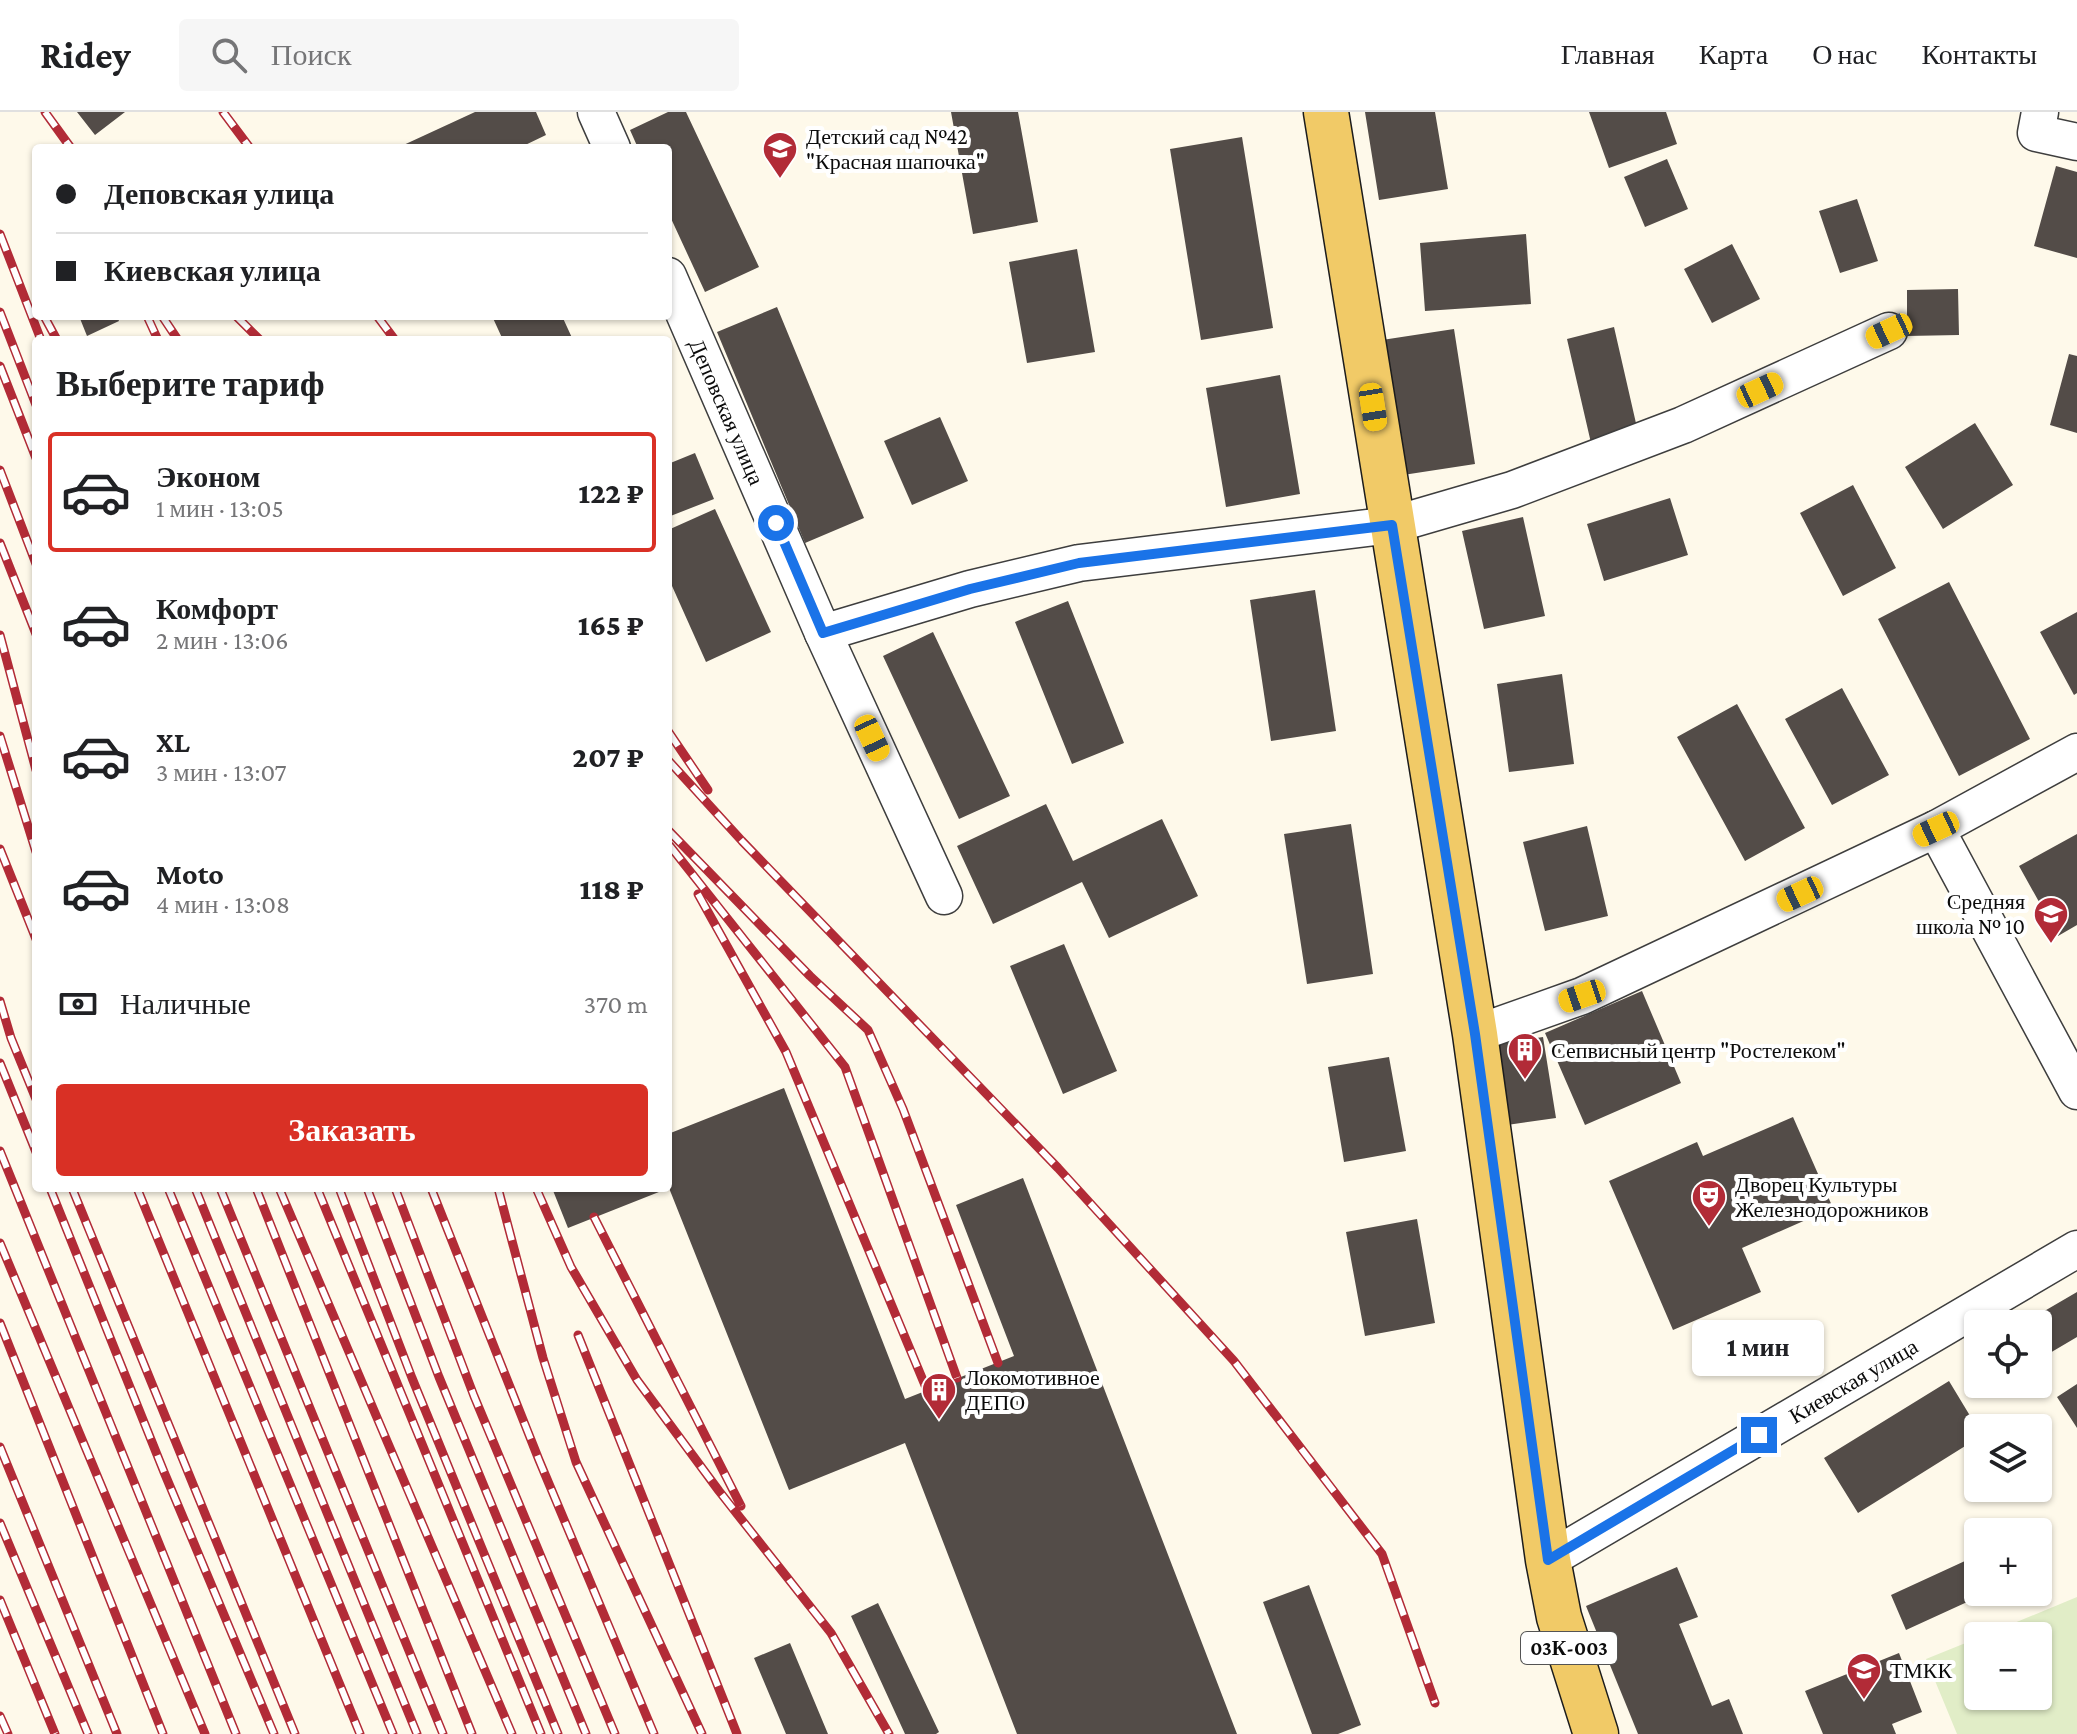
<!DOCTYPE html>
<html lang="ru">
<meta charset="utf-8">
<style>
body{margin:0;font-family:"Crimson Pro",serif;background:#f6f6f6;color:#202124;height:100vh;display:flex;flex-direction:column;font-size:30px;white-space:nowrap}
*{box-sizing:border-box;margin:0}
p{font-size:26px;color:#757577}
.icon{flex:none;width:44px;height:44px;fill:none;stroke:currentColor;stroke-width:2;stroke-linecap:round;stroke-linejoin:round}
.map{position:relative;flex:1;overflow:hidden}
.drawer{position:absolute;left:32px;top:224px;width:640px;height:856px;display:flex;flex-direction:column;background:#fff;border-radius:8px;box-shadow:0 2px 6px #0004}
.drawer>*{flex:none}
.top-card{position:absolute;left:32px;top:32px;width:640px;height:176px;border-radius:8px;box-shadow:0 2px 6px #0004;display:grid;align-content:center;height:176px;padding:0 24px;background:#fff}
.fabs{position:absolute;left:1964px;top:1198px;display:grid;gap:16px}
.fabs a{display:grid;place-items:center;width:88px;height:88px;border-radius:8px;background:#fff;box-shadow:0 2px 6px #0004;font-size:40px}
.end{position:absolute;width:36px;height:36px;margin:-18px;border:10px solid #1a73e8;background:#fff;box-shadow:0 0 0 4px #fff}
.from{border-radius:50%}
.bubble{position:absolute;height:56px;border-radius:8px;background:#fff;box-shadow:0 2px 6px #0004;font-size:26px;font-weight:800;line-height:56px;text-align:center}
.car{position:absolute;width:24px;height:48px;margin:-24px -12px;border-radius:10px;box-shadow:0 0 6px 2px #0007;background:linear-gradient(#f5c518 24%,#345 0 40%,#f5c518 0 76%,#345 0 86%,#f5c518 0)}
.top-card b{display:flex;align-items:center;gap:28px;height:76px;font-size:30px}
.top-card b+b{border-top:2px solid #e0e0e0}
.top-card i{width:20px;height:20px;background:#202124}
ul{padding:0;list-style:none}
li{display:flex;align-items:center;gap:24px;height:120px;margin:0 16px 12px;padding:0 8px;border:4px solid transparent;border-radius:8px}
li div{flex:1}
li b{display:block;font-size:30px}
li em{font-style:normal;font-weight:800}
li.selected{border-color:#d93025}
li>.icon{width:72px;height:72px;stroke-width:1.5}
h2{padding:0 24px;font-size:36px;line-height:96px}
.pay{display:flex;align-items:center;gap:20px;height:88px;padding:0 24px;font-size:30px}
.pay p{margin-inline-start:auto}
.primary-button{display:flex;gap:16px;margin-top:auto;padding:16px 24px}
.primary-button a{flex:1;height:92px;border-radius:8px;background:#d93025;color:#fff;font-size:32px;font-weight:800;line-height:92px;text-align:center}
header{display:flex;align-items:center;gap:48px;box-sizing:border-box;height:112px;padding:0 40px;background:#fff;border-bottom:2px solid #e0e0e0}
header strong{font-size:38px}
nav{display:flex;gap:44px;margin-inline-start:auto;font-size:28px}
.search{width:560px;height:72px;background:#f6f6f6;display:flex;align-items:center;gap:20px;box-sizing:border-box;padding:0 28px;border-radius:8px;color:#757577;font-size:30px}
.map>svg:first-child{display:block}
.pitch{fill:#e1edc7}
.building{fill:#534c48}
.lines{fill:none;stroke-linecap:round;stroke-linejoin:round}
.street-casing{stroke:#3e3e3e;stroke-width:39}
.primary-casing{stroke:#1c1c1c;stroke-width:47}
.street{stroke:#fff;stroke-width:36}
.primary{stroke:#f1ca67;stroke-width:44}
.rail-casing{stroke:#b22b37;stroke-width:9}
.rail{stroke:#fff;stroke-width:6;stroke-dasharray:18;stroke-linecap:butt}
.route{stroke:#1a73e8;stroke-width:10}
.labels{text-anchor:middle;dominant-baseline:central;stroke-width:8;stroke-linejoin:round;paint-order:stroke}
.shield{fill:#fff;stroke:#545454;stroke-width:2}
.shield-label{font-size:20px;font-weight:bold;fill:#0b0b0b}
.poi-label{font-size:22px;fill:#0b0b0b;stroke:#fff;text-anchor:start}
.street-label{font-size:22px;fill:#0b0b0b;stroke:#fff}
</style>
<header>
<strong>Ridey</strong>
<div class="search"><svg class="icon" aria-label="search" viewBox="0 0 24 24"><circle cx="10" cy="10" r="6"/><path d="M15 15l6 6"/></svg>Поиск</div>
<nav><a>Главная</a><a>Карта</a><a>О нас</a><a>Контакты</a></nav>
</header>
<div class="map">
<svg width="2077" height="1622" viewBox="0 0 2077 1622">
<rect width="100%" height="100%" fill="#fef9ea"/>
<path class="pitch" d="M2077 1485V1622H1957L1926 1547 1978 1526V1584H2038V1524H1983Z"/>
<path class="building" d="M77 0H125L95 23Z
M475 0H536L546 23 519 36H397Z
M668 0H686L759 155 705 180 668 100V36H638L630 18Z
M951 0H1018L1038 110 973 122Z
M1365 0H1435L1448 77 1379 88Z
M1589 0H1666L1677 32 1609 56Z
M1242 25 1273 216 1201 228 1170 37Z
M1667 47 1688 97 1645 115 1624 65Z
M2056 54 2077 60V146L2034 134Z
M1857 87 1878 149 1840 161 1819 99Z
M1526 122 1531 192 1425 199 1420 131Z
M1732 132 1760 187 1712 211 1684 157Z
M1077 137 1095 240 1027 251 1009 150Z
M1958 177 1959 223 1907 224V178Z
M777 195 864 406 805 431 717 220Z
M79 204H117L119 209 87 224Z
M492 204H562L573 228H503Z
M1614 215 1638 320 1591 331 1567 227Z
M1454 217 1475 352 1403 363 1382 228Z
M2069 242 2077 244V321L2050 313Z
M1280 263 1300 382 1226 395 1206 276Z
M940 305 968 369 912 393 884 329Z
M1975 311 2013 373 1943 417 1905 355Z
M695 341 714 387 668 405V352Z
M1853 373 1896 456 1843 484 1800 401Z
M1670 386 1688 443 1604 469 1587 412Z
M715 397 771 520 706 550 668 465V418Z
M1523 405 1545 504 1484 517 1462 419Z
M1949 470 2030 627 1959 664 1878 507Z
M1315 478 1336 619 1271 629 1250 488Z
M1068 489 1124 631 1072 652 1015 510Z
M2077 500V581L2074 583 2040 520Z
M933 520 1010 684 959 707 883 544Z
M1562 562 1574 652 1509 660 1497 572Z
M1842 576 1889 663 1832 693 1785 607Z
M1737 592 1805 716 1745 749 1677 625Z
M1046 692 1073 749 1162 707 1198 784 1109 826 1082 770 993 812 957 734Z
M1351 712 1373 862 1307 872 1284 722Z
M1587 714 1608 804 1545 819 1523 730Z
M2077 722V813L2058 824 2019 754Z
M1064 832 1117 959 1063 982 1010 854Z
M1642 879 1681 971 1585 1013 1545 921Z
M1543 925 1556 1006 1507 1013 1494 933Z
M1389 945 1406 1039 1344 1050 1328 955Z
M784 976 905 1287 1014 1244 956 1093 1023 1066 1237 1622H1017L905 1331 789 1378 669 1076 568 1116 552 1076H668V1022Z
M1793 1005 1833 1096 1742 1136 1761 1180 1673 1218 1609 1069 1697 1030 1703 1044Z
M1417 1107 1435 1211 1365 1224 1346 1120Z
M2077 1180V1225L2038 1248V1212H2022Z
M1949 1269 1978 1317V1326L1858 1401 1824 1346Z
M2077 1272V1316L2057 1285Z
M1978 1443V1480H1989L1906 1518 1891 1483Z
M1677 1455 1698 1505 1679 1512 1712 1594 1729 1587 1743 1622H1638L1586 1494Z
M1309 1473 1361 1613 1338 1622H1312L1263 1490Z
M878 1491 939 1620 936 1622H905L851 1504Z
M790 1531 828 1622H786L754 1546Z
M1899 1541 1922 1600 1892 1612 1896 1622H1823L1805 1579Z"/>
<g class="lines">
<defs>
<g id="street">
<path d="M596 0 612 36"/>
<path d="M2040 0 2036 21 2077 30"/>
<path id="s1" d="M668 164 823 521 944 784"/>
<path d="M823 521 970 477 1079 451 1392 413 1512 378 1683 313 1889 219"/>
<path d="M1936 717 2077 979"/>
<path d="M1475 922 1582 884 1936 717 2077 640"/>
<path id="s2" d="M1548 1448 2077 1137"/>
</g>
<path id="primary" d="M1326 0 1475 922 1548 1448 1559 1505 1596 1622"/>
</defs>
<use href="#street" class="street-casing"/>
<use href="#primary" class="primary-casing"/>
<use href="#street" class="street"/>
<use href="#primary" class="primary"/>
<defs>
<path id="rail" d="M45 0 71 36
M223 0 250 36
M0 122 41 228
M0 200 36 293
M44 204 57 228
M147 204 158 228
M162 204 178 228
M236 204 260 228
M377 204 395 228
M0 254 36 346
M0 358 36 452
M0 431 36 522
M0 523 36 658
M668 619 708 678
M0 624 36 740
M668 648 742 729 1058 1056 1234 1249 1382 1442 1435 1591
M668 718 810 864 868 918 903 997 998 1251
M670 734 845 955 957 1266
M0 737 36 827
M698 782 786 940 927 1278
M0 889 11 926 36 987
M0 951 36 1040
M0 1039 236 1622
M50 1076 164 1360 274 1622
M72 1076 295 1622
M137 1076 360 1622
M168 1076 393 1622
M195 1076 417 1622
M220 1076 443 1622
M256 1076 472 1622
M279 1076 512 1622
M317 1076 541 1622
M339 1076 412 1266 558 1622
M367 1076 439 1265 586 1622
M395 1076 474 1284 615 1622
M431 1076 539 1348 654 1622
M498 1076 543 1246 576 1350 702 1622
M536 1076 571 1155 637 1268 719 1379 831 1521 889 1622
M594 1105 741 1394
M0 1131 205 1622
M0 1211 163 1622
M578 1223 737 1622
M0 1335 117 1622
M0 1411 88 1622
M0 1488 55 1622
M0 1604 8 1622"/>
</defs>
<use href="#rail" class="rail-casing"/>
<use href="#rail" class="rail"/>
</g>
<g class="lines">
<path class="route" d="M776 411 823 521 970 477 1079 451 1392 413 1475 922 1548 1448 1759 1323"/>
</g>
<defs>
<symbol id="school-pin" viewBox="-11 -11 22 30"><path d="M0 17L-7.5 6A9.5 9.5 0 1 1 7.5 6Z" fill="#b22b37" stroke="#fff"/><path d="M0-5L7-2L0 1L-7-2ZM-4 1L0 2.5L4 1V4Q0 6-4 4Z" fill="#fff"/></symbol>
<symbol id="building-pin" viewBox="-11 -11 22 30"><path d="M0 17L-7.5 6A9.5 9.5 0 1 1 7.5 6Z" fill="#b22b37" stroke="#fff"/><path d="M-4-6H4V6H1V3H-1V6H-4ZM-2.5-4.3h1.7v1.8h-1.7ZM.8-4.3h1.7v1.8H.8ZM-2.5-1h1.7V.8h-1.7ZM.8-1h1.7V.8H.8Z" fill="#fff"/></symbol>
<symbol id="theatre-pin" viewBox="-11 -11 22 30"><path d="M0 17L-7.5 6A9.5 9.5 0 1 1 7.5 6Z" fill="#b22b37" stroke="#fff"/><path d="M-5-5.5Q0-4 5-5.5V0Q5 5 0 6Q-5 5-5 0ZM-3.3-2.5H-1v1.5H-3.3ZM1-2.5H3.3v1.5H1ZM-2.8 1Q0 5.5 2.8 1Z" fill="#fff"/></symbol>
</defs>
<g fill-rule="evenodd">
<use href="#school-pin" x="760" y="17" width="40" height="54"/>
<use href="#school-pin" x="2031" y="782" width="40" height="54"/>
<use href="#building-pin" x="1505" y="918" width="40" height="54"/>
<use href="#theatre-pin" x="1689" y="1065" width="40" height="54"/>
<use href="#building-pin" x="919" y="1258" width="40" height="54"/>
<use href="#school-pin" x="1844" y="1538" width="40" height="54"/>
</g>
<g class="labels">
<rect class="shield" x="1521" y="1520" width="96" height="32" rx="6"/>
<g class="shield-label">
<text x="1569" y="1536">03К-003</text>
</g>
<g class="poi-label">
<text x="806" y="24">Детский сад №42<tspan x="806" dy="25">"Красная шапочка"</tspan></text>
<text x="2025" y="789" text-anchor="end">Средняя<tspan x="2025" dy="25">школа № 10</tspan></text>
<text x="1551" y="938">Сепвисный центр "Ростелеком"</text>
<text x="1735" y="1072">Дворец Культуры<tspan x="1735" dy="25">Железнодорожников</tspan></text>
<text x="965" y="1265">Локомотивное<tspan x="965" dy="25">ДЕПО</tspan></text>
<text x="1890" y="1558">ТМКК</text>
</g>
<g class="street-label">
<text stroke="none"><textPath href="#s1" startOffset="148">Деповская улица</textPath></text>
<text stroke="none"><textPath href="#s2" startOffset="354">Киевская улица</textPath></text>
</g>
</g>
</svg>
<div class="fabs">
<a><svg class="icon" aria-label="locate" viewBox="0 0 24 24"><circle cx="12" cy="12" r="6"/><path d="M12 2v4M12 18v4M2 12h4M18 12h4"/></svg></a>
<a><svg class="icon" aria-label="layers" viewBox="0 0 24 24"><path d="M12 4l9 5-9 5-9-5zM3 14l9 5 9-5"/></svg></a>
<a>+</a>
<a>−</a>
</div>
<i class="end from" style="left:776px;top:411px"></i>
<i class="end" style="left:1759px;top:1323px"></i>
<div class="bubble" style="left:1692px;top:1208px;width:132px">1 мин</div>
<i class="car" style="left:1889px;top:219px;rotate:245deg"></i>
<i class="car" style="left:1760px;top:278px;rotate:65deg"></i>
<i class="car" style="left:1373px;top:295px;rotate:171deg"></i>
<i class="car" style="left:872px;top:626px;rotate:155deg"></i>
<i class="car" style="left:1936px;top:717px;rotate:245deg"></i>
<i class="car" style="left:1800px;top:782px;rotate:245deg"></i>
<i class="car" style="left:1582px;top:884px;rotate:251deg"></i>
<div class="top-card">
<b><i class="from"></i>Деповская улица</b>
<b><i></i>Киевская улица</b>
</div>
<section class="drawer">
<h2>Выберите тариф</h2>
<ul>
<li class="selected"><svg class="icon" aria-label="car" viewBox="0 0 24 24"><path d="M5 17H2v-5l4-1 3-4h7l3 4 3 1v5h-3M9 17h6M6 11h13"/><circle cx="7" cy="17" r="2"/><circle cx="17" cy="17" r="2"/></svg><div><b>Эконом</b><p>1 мин · 13:05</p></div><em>122 ₽</em></li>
<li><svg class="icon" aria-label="car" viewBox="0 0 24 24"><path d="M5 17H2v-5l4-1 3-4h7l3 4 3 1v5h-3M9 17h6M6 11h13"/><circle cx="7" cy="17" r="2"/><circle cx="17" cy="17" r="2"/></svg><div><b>Комфорт</b><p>2 мин · 13:06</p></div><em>165 ₽</em></li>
<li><svg class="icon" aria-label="car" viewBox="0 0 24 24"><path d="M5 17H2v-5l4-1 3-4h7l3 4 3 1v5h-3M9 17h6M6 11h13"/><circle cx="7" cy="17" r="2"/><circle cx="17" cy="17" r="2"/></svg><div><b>XL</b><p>3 мин · 13:07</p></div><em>207 ₽</em></li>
<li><svg class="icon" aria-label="car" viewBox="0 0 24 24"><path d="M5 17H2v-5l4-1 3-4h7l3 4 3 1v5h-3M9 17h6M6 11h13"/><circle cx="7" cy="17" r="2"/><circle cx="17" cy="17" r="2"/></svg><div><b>Moto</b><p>4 мин · 13:08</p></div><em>118 ₽</em></li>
</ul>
<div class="pay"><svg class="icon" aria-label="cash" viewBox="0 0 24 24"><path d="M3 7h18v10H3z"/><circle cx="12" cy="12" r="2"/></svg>Наличные<p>370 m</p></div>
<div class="primary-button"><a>Заказать</a></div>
</section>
</div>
